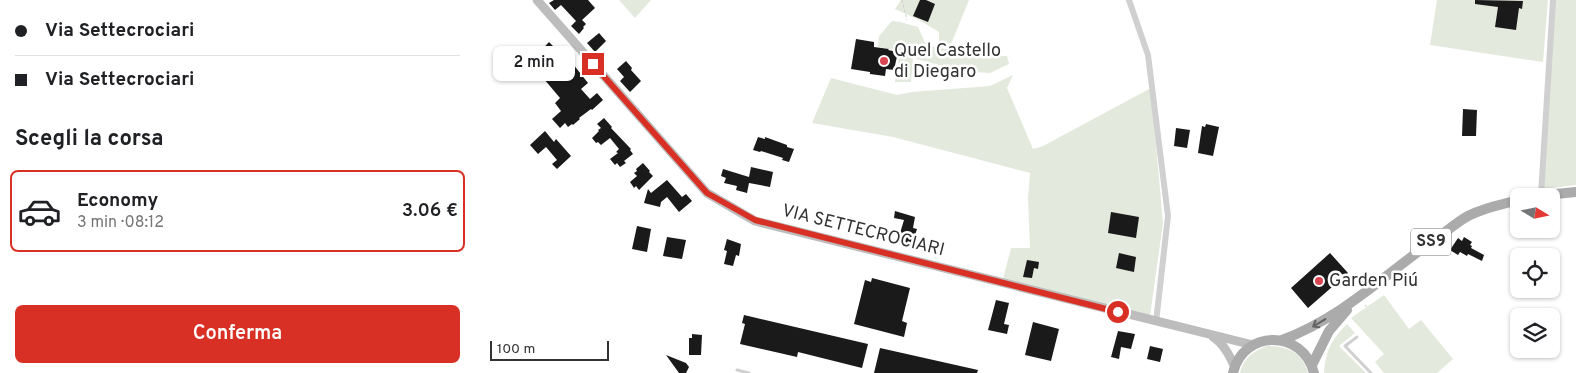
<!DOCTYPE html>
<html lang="it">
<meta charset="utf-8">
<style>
body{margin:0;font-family:Overpass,sans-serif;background:#f6f6f6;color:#202124;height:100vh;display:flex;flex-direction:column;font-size:19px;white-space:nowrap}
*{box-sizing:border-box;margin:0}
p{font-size:16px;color:#757577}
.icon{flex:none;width:28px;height:28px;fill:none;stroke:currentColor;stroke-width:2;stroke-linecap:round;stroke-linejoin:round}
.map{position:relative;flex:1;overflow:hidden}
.details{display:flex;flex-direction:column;background:#fff;width:475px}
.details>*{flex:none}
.banner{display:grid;align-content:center;height:110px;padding:0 15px;background:#fff}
.needle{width:32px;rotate:100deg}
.buttons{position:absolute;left:1035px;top:188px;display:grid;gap:10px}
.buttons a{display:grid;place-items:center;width:50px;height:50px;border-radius:8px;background:#fff;box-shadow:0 1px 4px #0004;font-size:25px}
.scale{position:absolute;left:15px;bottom:12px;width:119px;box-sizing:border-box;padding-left:5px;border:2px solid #333;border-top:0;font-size:14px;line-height:18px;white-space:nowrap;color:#333;-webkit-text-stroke:4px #fff;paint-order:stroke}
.end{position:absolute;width:22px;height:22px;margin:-11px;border:6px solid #d93025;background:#fff;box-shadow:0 0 0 2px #fff}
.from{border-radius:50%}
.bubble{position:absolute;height:35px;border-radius:8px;background:#fff;box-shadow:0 1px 4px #0004;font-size:16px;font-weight:600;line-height:35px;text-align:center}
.banner b{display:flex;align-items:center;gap:18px;height:48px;font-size:19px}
.banner b+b{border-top:1px solid #e0e0e0}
.banner i{width:12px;height:12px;background:#202124}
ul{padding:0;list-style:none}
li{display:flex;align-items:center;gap:15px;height:82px;margin:0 10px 8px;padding:0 5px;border:2px solid transparent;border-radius:8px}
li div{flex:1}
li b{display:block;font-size:19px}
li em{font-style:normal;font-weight:600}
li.on{border-color:#d93025}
li>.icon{width:45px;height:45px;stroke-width:1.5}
h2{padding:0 15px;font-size:22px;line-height:60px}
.button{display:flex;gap:10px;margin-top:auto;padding:10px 15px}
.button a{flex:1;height:58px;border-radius:8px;background:#d93025;color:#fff;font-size:20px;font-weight:600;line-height:58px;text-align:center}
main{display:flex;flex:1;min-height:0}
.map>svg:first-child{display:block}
.green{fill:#e3e9dc}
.building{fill:#1a1a1a}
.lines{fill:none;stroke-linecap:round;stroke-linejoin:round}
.path{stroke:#cacaca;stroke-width:1;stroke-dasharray:2.5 2.5;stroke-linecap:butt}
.service{stroke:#d0d0d0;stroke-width:3}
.minor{stroke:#d0d0d0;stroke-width:6}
.secondary{stroke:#bdbdbd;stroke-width:9}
.primary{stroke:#ababab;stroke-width:10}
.oneway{stroke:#636363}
.route{stroke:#d93025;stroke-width:6}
.poi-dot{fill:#d94550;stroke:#fff;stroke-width:2}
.labels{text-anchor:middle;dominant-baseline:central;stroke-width:5;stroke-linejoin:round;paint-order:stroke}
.shield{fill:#fff;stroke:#707070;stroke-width:1}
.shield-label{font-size:16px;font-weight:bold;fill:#333}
.poi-label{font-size:18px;fill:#333;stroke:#fff;text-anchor:start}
.street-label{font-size:18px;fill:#333;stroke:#fff}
</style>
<main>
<section class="details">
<div class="banner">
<b><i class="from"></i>Via Settecrociari</b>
<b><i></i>Via Settecrociari</b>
</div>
<h2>Scegli la corsa</h2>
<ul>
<li class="on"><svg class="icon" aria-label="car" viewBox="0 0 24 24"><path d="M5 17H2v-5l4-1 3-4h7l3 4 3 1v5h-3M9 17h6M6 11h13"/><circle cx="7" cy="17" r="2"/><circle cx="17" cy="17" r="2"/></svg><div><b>Economy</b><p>3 min · 08:12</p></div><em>3.06 €</em></li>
</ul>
<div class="button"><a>Conferma</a></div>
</section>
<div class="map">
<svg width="1101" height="373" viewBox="0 0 1101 373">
<rect width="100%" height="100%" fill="#fff"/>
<path class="green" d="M144 0H176L160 18Z
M426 0H494L476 44 464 42V32L444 20 420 9Z
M962 0H1073L1068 62 955 45Z
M1080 0H1101V185L1068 189Z
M417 21 425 22 443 27 451 45 505 56H532L534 64 515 73 486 71 438 58 436 82H420L425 51 403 47 404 36Z
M538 75 532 88 558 149 568 146 676 88 688 223 675 316 528 279 536 248H555L553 198 555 173 418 137 337 123 356 78 422 95 437 92 515 86Z
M909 295 934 329 946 320 978 359 962 373H909L900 362 909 354 876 318Z
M872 324 880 333 864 346 891 373H849C851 350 856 340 872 324Z
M792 346C812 346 827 352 833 373H765C768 358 779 351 792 346Z"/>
<path class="building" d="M79 0H113L120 8 107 20 111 24 108 27 109 28 104 34 96 26 101 21 86 5 80 10 74 3Z
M445 0H451L460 4 453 22 438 16Z
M1000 0 1048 1 1047 9 1044 8 1041 30 1020 27 1023 7 1000 4Z
M124 33 131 41 120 52 112 43Z
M381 39 399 42V47L414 49 413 50 423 52 419 70 411 69 410 76 395 74V72L376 69Z
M74 42 83 51 66 69 57 60Z
M94 59 113 83 106 89 115 99 122 93 128 100 117 110 116 109 104 118 105 119 98 125 97 124 93 127 90 123 85 128 77 119 86 111 80 103 85 98 69 79Z
M151 61 157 68 156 70 166 81 155 92 145 81 149 77 142 69Z
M988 109 1002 110 1001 136H987Z
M129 118 137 127 136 128 156 149 155 150 158 154 149 161 151 163 145 167 142 163 140 165 135 159 143 153 141 152 144 149 135 138 126 145 123 142 121 143 117 138 124 131 123 130 126 128 122 124Z
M731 124 744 127 738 156 723 153 727 126 730 127Z
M701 128 715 130 712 148 699 146Z
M70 131 79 142 81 139 96 156 82 169 77 164 82 160 71 147 63 154 55 145Z
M283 137 290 139V137L312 145V147L319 149 314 162 307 160 308 158 286 151 285 152 278 150Z
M168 163 175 171 174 172 178 176 164 190 161 186 159 188 155 182 162 176 159 173 162 171 161 169Z
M276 167 298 172 295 187 274 183 272 193 261 190 262 186 249 183 251 178 246 176 248 169 274 177Z
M192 180 207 197 211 194 217 201 204 212 192 197 186 202 185 207 169 203 173 189 176 193Z
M420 211 440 217 438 228 442 229 436 247 422 243 429 220 419 218Z
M636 212 664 217 661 238 633 233Z
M162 226 176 229 172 252 157 249Z
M192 237 211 240 207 259 188 256Z
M989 237 997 242 995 245 997 246 996 248 1009 255 1007 261 993 254 992 256 985 252 983 255 975 250 983 238 987 241Z
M252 239 266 244 264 256 261 255 258 266 249 264 252 251 249 250Z
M644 253 661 257 659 272 641 268Z
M855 253 873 273 833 308 816 288Z
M552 260 564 262 563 269 559 268 557 278 548 277Z
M397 278 435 288 427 321 432 323 429 337 379 324 390 280 396 282Z
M521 300 534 303 529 324 534 325 532 334 513 330Z
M269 315 393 344 387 368 323 352 322 357 265 344 270 324 267 323Z
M558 322 584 329 576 361 550 355Z
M643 331 660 334 656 349 646 347 644 359 636 357Z
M217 334 227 335 226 355H214V338H217Z
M675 346 688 349 685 362 672 359Z
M405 348 503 370 502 373H399Z
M191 355 211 363 214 367 211 373H204Z"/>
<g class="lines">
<path class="path" d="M427 0 432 20
M890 305 893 309"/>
<path class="service" d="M882 337 870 346 896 373
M262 370 274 373"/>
<path class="minor" d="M654 0 673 55 693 216 681 322
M1066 195 1078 0"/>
<path class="secondary" d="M62 0 232 193 280 221 778 345
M738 337C749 344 754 355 760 367"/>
<path class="primary" d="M1060 196 1101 192
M807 340C868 317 909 275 962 238 972 231 982 222 993 216 1008 208 1027 204 1044 200
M837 365 854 331 872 310
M758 373C768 329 828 329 839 373"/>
</g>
<defs><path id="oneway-shaft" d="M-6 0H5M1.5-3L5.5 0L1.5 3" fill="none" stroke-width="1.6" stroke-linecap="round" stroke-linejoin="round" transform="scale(1.25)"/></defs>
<use class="oneway" href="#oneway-shaft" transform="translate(844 323) rotate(149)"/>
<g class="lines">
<path class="route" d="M118 64 232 193 280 220 643 312"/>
</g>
<g class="poi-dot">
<circle cx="409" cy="61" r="5"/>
<circle cx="844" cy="281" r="5"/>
</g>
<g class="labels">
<rect class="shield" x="936" y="228.5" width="40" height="27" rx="4"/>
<g class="shield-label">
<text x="956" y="242">SS9</text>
</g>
<g class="poi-label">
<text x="419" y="51">Quel Castello<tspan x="419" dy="21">di Diegaro</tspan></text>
<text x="854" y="281">Garden Piú</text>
</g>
<g class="street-label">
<text transform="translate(388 231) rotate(14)">VIA SETTECROCIARI</text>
</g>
</g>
</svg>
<div class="buttons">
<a><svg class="needle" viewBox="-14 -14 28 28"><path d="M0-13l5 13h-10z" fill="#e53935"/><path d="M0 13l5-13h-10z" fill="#757577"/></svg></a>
<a><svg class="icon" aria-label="locate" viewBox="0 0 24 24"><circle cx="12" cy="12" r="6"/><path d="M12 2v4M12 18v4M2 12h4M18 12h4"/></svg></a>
<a><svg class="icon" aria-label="layers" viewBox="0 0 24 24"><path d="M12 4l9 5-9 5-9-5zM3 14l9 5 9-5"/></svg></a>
</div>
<div class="scale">100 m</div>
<i class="end from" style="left:643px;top:312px"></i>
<i class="end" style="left:118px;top:64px"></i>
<div class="bubble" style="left:18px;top:46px;width:82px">2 min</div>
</div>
</main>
